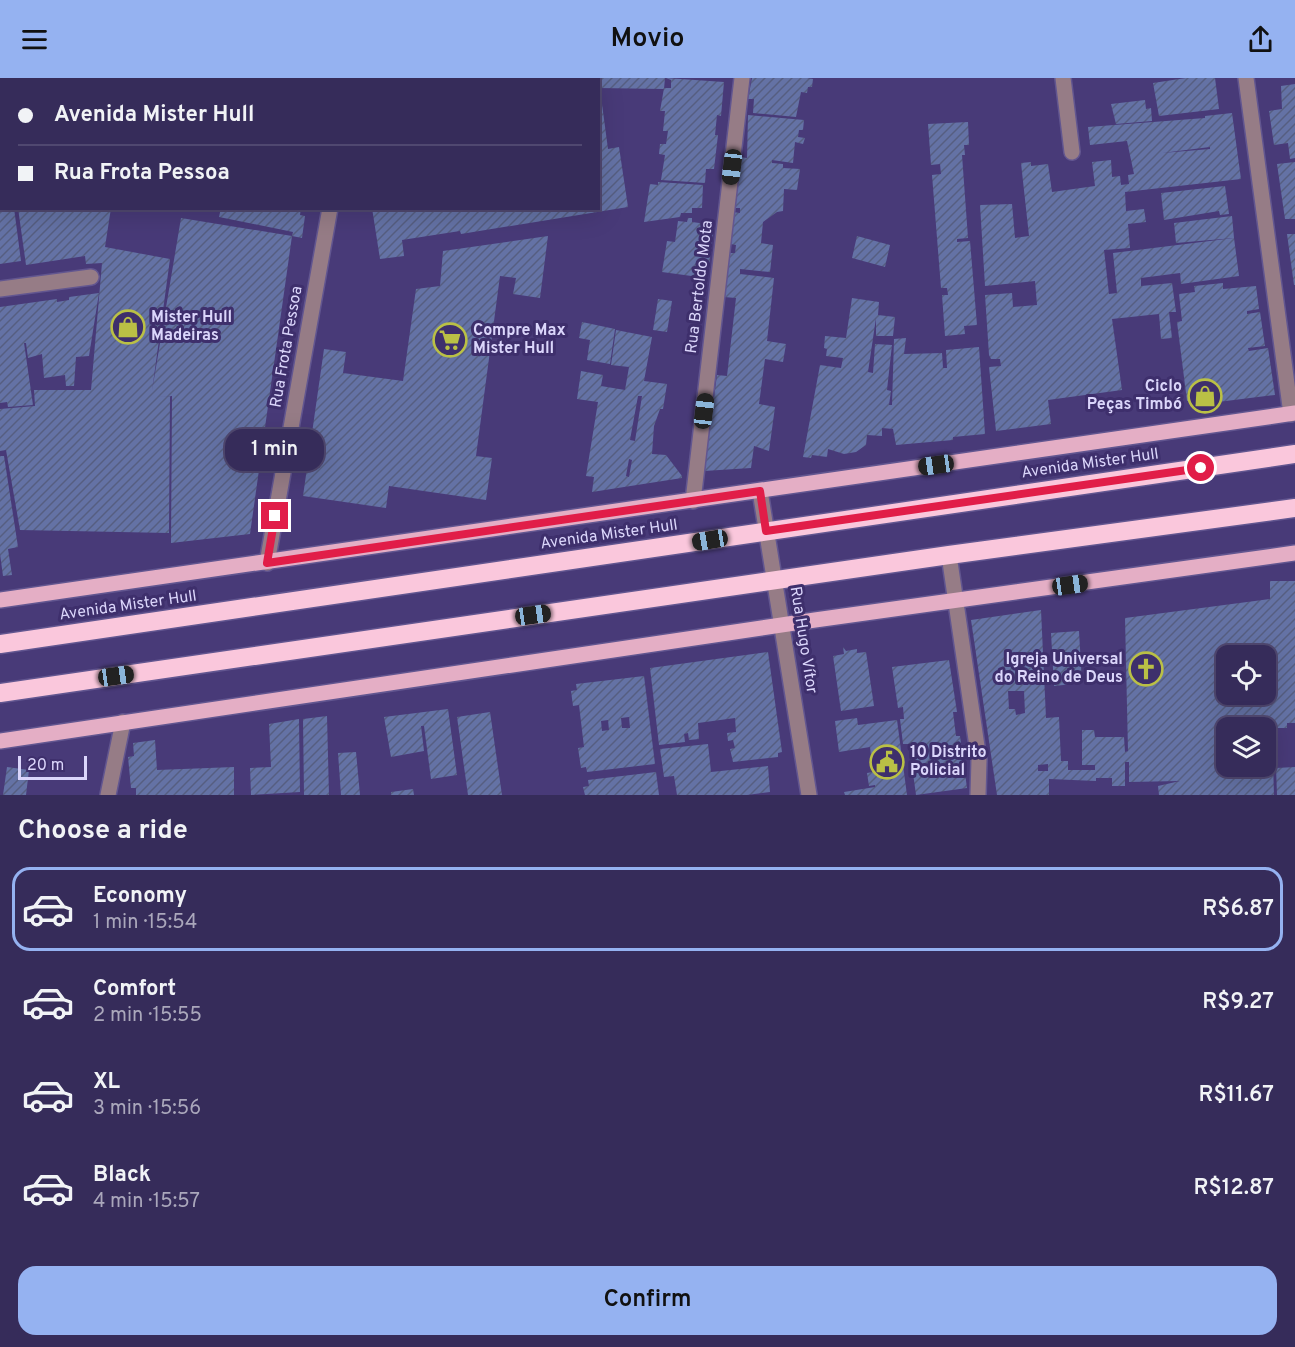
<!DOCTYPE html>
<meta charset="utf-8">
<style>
body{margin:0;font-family:Overpass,sans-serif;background:#413863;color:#f1f3f6;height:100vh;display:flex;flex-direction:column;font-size:22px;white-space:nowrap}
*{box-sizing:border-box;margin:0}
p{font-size:20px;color:#aaa7bb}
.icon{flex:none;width:33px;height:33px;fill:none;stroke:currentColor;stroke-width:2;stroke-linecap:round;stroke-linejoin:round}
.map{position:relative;height:717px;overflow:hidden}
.sheet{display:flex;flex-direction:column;background:#362c5a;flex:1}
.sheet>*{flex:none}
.hud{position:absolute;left:0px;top:0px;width:600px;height:132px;box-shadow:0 6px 24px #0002,0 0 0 2px #504870;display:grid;align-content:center;height:132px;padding:0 18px;background:#362c5a}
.fabs{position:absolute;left:1216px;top:567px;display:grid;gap:12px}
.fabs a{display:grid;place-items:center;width:60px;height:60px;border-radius:12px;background:#362c5a;box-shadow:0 6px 24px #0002,0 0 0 2px #504870;font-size:30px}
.scale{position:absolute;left:18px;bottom:15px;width:69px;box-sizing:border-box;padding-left:6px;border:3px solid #dbd6fb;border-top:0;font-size:16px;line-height:21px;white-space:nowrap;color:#dbd6fb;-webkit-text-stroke:4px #3e2f6c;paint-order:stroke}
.end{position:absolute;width:27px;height:27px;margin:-14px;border:8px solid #e11d48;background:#fff;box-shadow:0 0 0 3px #fff}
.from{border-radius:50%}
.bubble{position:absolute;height:42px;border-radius:18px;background:#362c5a;box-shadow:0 6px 24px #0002,0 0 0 2px #504870;font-size:20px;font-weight:600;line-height:42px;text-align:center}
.car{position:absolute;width:18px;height:36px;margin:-18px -9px;border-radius:8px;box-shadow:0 0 4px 2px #0007;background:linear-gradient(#222 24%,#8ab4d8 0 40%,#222 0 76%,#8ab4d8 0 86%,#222 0)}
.hud b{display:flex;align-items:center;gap:21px;height:57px;font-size:22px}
.hud b+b{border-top:2px solid #504870}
.hud i{width:15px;height:15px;background:#f1f3f6}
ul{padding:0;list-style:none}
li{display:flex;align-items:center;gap:18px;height:84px;margin:0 12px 9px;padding:0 6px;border:3px solid transparent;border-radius:18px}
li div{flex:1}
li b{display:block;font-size:22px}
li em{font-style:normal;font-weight:600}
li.active{border-color:#95b2f1}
li>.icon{width:54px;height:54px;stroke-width:1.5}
h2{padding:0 18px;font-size:27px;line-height:72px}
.cta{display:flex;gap:12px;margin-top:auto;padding:12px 18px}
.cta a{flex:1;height:69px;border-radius:18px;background:#95b2f1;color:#111;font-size:24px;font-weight:600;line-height:69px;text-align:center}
header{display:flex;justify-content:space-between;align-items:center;height:78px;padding:0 18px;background:#95b2f1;color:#111;font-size:27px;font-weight:600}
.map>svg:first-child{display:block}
.building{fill:url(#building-hatch);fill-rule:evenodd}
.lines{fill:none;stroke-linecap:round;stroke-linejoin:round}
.minor-casing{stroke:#625690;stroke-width:18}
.major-casing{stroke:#625690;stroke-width:18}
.highway-casing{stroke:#625690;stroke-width:21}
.minor{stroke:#967c86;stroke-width:15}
.major{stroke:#e4aec5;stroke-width:15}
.highway{stroke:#fac7dc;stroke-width:18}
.route{stroke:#e11d48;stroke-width:8}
.labels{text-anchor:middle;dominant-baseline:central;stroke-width:6;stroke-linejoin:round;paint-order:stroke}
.street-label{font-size:16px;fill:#dbd6fb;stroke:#3e2f6c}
.poi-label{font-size:16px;font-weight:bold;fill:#dbd6fb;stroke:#3e2f6c;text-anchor:start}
</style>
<header><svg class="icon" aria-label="menu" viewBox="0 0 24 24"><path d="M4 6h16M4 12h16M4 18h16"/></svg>Movio<svg class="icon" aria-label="share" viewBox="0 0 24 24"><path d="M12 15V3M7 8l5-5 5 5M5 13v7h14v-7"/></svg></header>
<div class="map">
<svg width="1295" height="717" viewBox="0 0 1295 717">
<defs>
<pattern id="building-hatch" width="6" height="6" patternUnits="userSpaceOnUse" patternTransform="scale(1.5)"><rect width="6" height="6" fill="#6472a5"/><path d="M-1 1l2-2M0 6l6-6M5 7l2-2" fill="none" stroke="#565e81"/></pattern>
</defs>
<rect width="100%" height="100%" fill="#483a78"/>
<path class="building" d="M598 0H665L664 11 598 10Z
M666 0 724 4 721 38 717 37 715 57H718L714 91H706L705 105 661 102 665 77 659 76 660 66H666L668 53H663L665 33H660L664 10H671V2Z
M752 0H807L813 1 812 9H808L807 15 801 14 796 39 753 35 754 21H748Z
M1186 0H1215L1219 31 1159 38 1153 5Z
M1295 6V80L1290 81 1288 65 1274 67 1269 33 1282 31 1281 8Z
M1145 22 1146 31 1151 30 1152 43 1116 46 1111 26Z
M602 26 608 71 619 69 628 129 461 156 460 153 402 162 404 178 380 181 372 130H598V27Z
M1232 35 1241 101 1125 114 1126 133 1144 131 1146 144 1128 146 1130 170 1104 172 1109 216 1117 215 1113 175 1234 160 1239 198 1181 206 1180 195 1141 200V208L1172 205 1176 234H1169L1172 260 1161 261 1159 236 1112 241 1122 312 1048 322 1051 346 996 353 989 289 1001 288 1000 281H991L989 277 985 217 1012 215 1013 229 1037 227 1035 203 985 208 980 127 1012 126 1015 160 1029 158 1021 85 1031 84V88L1048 86 1052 114 1095 108 1092 84 1111 82 1112 99 1120 98 1121 107 1129 106 1128 97 1134 96 1127 63 1090 67 1088 49 1205 40V38ZM1210 69V71L1162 75Z
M748 37 804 42 803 52H799L798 59 805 60 803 66 795 64 793 85 772 82V85L783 86V90L800 91 797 112 784 111 783 133 777 134 763 144 761 165 773 167 770 194 740 191V196L774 200 767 263 786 266 783 284 765 281 759 326 775 329 769 373 754 368 751 390 704 393 717 297 727 298 736 220 724 219 729 175H735L736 167 730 166 733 134 740 135V130H734L739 79 747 80Z
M968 44 969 67H964L965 77H962L968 160 957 161V164L970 163 977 247 964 248 965 256 945 258 942 217H948L947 210H941L932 97 941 96 940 86 931 87 928 46Z
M1295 84V141H1285L1277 86Z
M658 104 703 107 702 130H692V135H681L680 139 644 144 650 106 658 107Z
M1225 108 1229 136 1220 137 1219 133 1164 142 1161 115Z
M0 130H14L21 183 0 186Z
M18 130H111L105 169 170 181 152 313 181 140 292 158 250 456 171 465 172 318 150 319 170 318 169 455 20 452 6 372 0 373V331L35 328 34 312H91L102 185 86 186 85 178 26 187Z
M221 130H259L266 133V130H301L300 137 305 138 302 160 292 158 293 154 219 139Z
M1232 138 1234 160 1176 165 1174 145Z
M688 140H692V144L714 147 709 188 701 187 699 199 662 194 667 163 675 164 678 143 687 144Z
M1287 156H1295V207H1294Z
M548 158 540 220 513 216 516 200 500 198 476 378 492 380 486 422 389 408 386 430 303 418 324 271 346 274 343 295 403 303 416 211 440 208 443 173Z
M857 158 890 167 885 189 852 180Z
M1223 205V211L1256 208 1259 231 1247 233V236L1260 234 1265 268 1248 270 1249 273 1268 270 1275 317 1202 326 1201 321 1187 323 1177 244 1182 243 1179 216 1195 214 1194 208Z
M99 215 89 278 76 279 74 308H66L65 297 44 300 42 276 28 280 26 265H24L33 327 8 329 7 324 0 325V229L57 221V224L69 222V219Z
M852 220 879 224 878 237 895 239 893 258H876V240L868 294 873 295 875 266 892 267 887 312 891 313 889 327H892L894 261 906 260 904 276 942 275 943 290H947L946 272 979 269 985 356 953 359V362L896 367 893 351 882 350V358L867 357 866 367 856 374 844 376 828 371 827 379 812 377 811 380 803 379 820 287 841 290 843 280 826 278 827 271 824 270 825 258 846 260Z
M658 221 672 223 667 254 653 252Z
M582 244 615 251 610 286 587 282 590 262 579 260Z
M616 252 652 259 644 303 667 306 663 331H660L654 348 652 376 666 377 682 398V400L592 414 594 399 586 398 598 324 577 321 581 293 603 297 601 308 625 312 629 289 611 287ZM638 318H642L635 363 630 362ZM629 381 632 382 629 399 626 398Z
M0 378H4L18 469 8 471 12 497 3 498 0 476Z
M1270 503H1295V645H1287V650H1272L1274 717H1159L1158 708 1180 703 1129 704V684H1125V708H1112V700H1096V703L1049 701V717H997L971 542 1041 532 1046 640 1059 639 1061 683H1068V692H1095V687H1082V652H1094L1095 659H1124L1125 674 1128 673 1125 540 1270 521ZM1227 578H1266V616H1227ZM1008 613H1024L1025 635 1016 637 1015 631H1009ZM1227 650H1266V688H1227ZM1048 686V693H1038V687Z
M1079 553 1082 605 1054 608 1051 555Z
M843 569 846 573 857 571V575L866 574 874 628 841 633 833 578 844 576Z
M768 574 782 674 778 675V679L733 684 730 671 735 670 733 662 728 663 727 655 736 654 735 640 698 645 699 661 689 662 688 655 684 656 685 664 659 667 650 590Z
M949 582 957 634H953L956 658H960L967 710 916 717 909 666H903L900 641H904L903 629 898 630 892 589Z
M644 598 655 686 587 694 586 689 581 690 578 670 584 669 579 627 573 628 571 613 577 612 576 606ZM629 639 630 650H622L621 640ZM608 642 609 652 602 653 601 643Z
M448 631 457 697 431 701 424 648H421L424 673 391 679 384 639Z
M490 634 502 717H468L457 639Z
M327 638 329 717H304L303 641Z
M857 640 858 647 897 642 907 717H845L844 714 875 709V707L869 708 867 695 873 694 870 669 839 674 835 643Z
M299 641 300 714 251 717 250 690 271 689 269 646Z
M155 662 157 692 234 689V717H136V710H131L128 679 134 678 133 665Z
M708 666 711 694 768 688 770 714 747 717H677L674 698 664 699 660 671Z
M356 674 360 717H341L338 675Z
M7 689 29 692 26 717H3Z
M1295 689V717H1277L1276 690Z
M656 694 659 717H585L583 709 589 708 588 702Z
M413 711 414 717H391V714Z"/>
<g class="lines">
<defs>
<path id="minor" d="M1063 0 1072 74
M1246 0 1291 336
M349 2V0
M0 211 91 199
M760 413 809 717
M693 423 742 0
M949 477 979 682 978 717
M267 485 330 130
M108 717 123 644"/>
<path id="major" d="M0 522 1295 335
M0 663 815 542 1295 475"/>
<path id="highway" d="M0 566 1295 376
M0 615 949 477 1295 430"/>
</defs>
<use href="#minor" class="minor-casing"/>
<use href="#major" class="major-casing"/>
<use href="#highway" class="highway-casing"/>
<use href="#minor" class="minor"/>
<use href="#major" class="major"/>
<use href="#highway" class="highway"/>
</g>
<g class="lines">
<path class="route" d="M275 438 267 485 760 413 766 453 1201 390"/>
</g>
<defs>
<symbol id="shop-ring" viewBox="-11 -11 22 22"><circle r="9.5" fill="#3e2f6c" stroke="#bac045" stroke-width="1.5"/><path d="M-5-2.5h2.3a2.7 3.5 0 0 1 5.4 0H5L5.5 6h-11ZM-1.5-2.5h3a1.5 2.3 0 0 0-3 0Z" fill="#bac045"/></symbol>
<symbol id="supermarket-ring" viewBox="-11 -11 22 22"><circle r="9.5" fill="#3e2f6c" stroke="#bac045" stroke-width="1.5"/><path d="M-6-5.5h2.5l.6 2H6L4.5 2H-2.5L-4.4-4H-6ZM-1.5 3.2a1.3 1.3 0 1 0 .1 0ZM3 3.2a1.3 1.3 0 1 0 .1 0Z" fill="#bac045"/></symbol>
<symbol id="church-ring" viewBox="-11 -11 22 22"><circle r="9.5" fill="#3e2f6c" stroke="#bac045" stroke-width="1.5"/><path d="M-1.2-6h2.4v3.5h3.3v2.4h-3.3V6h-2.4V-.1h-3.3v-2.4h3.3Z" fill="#bac045"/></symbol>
<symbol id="civic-ring" viewBox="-11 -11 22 22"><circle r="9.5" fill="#3e2f6c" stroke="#bac045" stroke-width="1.5"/><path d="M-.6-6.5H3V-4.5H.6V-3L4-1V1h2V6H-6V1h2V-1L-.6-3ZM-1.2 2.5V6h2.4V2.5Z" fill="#bac045"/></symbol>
</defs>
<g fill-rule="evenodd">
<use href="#shop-ring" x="109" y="230" width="38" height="38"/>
<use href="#supermarket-ring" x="431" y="243" width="38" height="38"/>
<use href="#shop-ring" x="1186" y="299" width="38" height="38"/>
<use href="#church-ring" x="1127" y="572" width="38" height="38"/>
<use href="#civic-ring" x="868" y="665" width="38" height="38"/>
</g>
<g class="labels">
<g class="street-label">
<text transform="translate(700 209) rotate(-83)">Rua Bertoldo Mota</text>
<text transform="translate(287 269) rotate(-80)">Rua Frota Pessoa</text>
<text transform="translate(1090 386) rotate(-8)">Avenida Mister Hull</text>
<text transform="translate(609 457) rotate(-8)">Avenida Mister Hull</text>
<text transform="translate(128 528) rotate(-8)">Avenida Mister Hull</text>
<text transform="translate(803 562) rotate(81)">Rua Hugo Vítor</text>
</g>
<g class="poi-label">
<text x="151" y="240">Mister Hull<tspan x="151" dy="18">Madeiras</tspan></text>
<text x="473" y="253">Compre Max<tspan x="473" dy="18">Mister Hull</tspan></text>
<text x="1182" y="309" text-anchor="end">Ciclo<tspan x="1182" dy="18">Peças Timbó</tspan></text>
<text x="1123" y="582" text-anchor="end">Igreja Universal<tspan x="1123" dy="18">do Reino de Deus</tspan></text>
<text x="910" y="675">10 Distrito<tspan x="910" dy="18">Policial</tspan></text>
</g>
</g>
</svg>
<div class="fabs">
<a><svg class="icon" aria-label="locate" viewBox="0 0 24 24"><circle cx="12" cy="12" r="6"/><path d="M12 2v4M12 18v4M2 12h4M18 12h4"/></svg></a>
<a><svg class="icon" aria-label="layers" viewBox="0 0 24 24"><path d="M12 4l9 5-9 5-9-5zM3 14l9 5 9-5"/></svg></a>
</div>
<div class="scale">20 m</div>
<i class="end from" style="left:1201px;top:390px"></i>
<i class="end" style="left:275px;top:438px"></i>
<div class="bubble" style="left:225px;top:351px;width:99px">1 min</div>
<i class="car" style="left:732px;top:89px;rotate:187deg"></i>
<i class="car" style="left:704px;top:333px;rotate:7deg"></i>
<i class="car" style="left:936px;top:387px;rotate:262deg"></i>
<i class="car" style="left:710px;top:462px;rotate:261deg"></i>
<i class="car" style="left:1070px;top:507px;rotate:82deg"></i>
<i class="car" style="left:533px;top:537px;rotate:82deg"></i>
<i class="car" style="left:116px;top:598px;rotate:82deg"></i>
<div class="hud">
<b><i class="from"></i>Avenida Mister Hull</b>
<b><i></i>Rua Frota Pessoa</b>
</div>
</div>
<section class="sheet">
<h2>Choose a ride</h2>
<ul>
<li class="active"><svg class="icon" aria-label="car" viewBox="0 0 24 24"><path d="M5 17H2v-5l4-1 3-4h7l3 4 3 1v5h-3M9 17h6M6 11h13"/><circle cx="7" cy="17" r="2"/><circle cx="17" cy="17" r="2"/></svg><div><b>Economy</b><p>1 min · 15:54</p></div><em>R$6.87</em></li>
<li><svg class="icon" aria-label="car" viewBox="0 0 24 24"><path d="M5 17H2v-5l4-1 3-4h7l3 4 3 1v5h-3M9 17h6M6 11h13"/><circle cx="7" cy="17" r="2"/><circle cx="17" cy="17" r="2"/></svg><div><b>Comfort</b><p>2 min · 15:55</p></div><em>R$9.27</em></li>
<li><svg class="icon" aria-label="car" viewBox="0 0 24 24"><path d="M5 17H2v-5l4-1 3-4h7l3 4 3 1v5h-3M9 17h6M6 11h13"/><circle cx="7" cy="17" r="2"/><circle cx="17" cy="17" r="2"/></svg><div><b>XL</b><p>3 min · 15:56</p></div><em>R$11.67</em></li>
<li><svg class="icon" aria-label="car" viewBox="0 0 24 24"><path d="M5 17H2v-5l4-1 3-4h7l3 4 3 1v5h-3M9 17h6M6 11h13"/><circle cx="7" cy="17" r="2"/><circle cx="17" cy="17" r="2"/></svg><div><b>Black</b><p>4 min · 15:57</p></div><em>R$12.87</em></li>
</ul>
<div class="cta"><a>Confirm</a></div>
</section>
